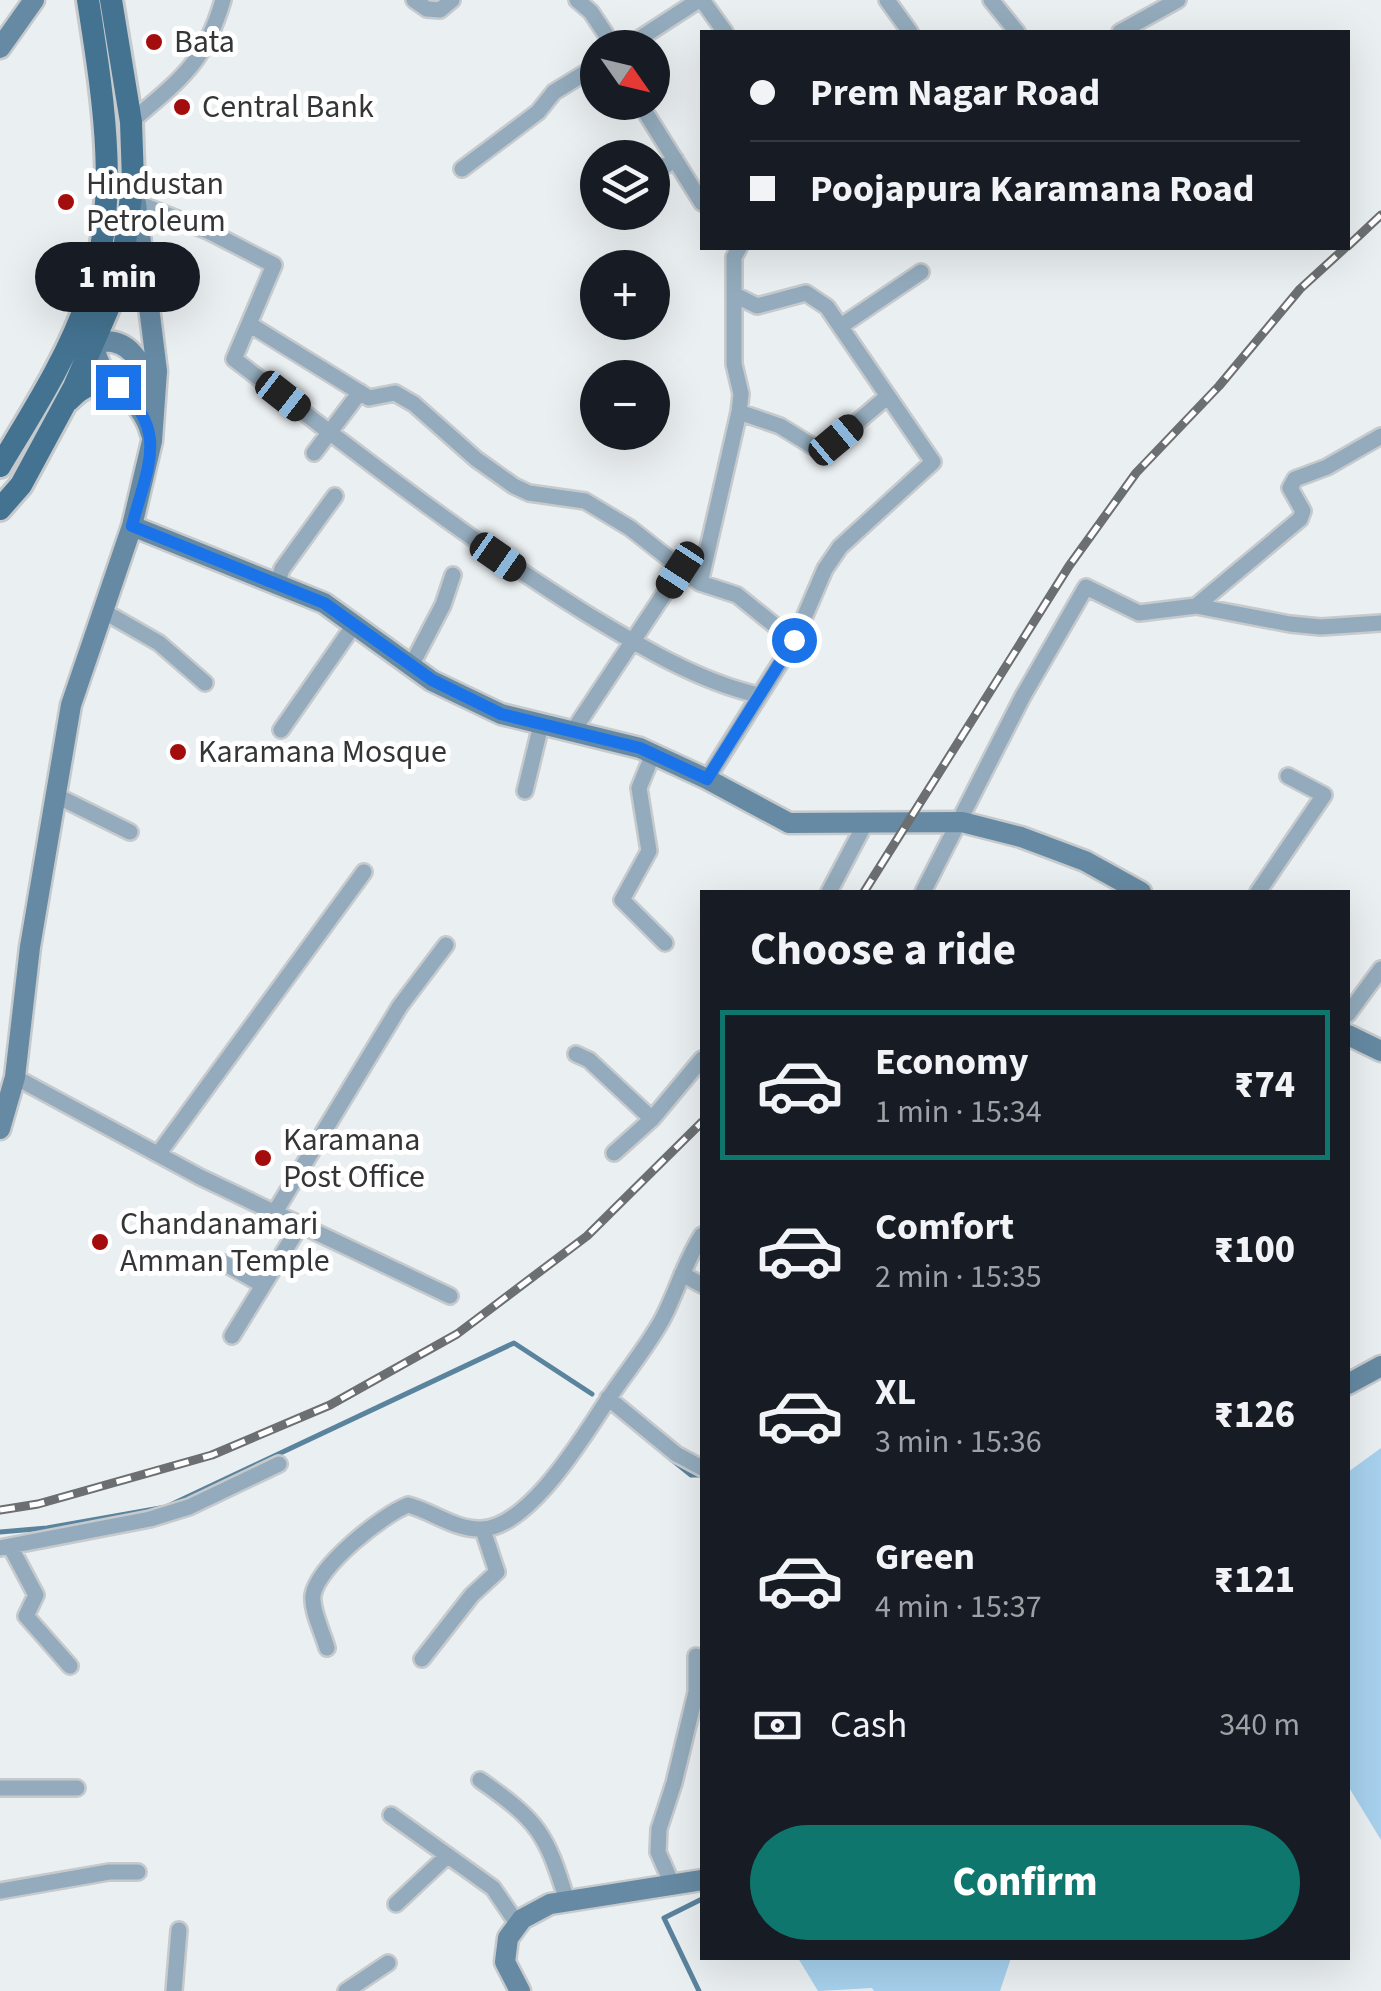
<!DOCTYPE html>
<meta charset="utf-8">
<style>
body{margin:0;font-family:"Source Sans 3",sans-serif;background:#242831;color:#f1f3f6;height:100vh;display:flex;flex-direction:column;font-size:38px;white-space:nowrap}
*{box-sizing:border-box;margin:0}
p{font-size:32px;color:#9ea1a6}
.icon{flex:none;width:55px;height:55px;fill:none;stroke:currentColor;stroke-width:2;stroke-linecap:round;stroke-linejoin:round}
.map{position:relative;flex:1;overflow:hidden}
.side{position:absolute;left:700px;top:890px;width:650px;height:1070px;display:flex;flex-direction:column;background:#171b24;border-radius:0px;box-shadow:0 10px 40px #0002}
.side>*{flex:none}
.guide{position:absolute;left:700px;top:30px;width:650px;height:220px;border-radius:0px;box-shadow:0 10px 40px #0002;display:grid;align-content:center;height:220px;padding:0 50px;background:#171b24}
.needle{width:65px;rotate:124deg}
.controls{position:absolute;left:580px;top:30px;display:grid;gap:20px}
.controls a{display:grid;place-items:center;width:90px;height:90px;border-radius:50%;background:#171b24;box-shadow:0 10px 40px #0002;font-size:50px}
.end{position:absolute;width:45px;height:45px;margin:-22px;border:12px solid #1a73e8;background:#fff;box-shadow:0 0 0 5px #fff}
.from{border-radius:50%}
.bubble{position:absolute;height:70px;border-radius:35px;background:#171b24;box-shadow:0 10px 40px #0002;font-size:32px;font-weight:800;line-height:70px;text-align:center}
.car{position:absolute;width:30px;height:60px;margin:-30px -15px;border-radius:12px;box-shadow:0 0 8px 2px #0007;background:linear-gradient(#222 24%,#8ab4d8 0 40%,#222 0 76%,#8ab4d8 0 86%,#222 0)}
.guide b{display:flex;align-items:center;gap:35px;height:95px;font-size:38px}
.guide b+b{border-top:2px solid #363941}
.guide i{width:25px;height:25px;background:#f1f3f6}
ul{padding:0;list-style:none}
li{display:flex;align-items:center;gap:30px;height:150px;margin:0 20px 15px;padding:0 30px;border:5px solid transparent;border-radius:0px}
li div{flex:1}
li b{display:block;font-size:38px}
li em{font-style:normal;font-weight:800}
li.active{border-color:#0f766e}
li>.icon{width:90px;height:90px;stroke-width:1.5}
h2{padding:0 50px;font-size:45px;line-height:120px}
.pay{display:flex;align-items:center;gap:25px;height:110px;padding:0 50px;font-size:38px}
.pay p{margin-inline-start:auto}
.action{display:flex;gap:20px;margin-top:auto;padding:20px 50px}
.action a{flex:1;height:115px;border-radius:60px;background:#0f766e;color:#fff;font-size:40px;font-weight:800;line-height:115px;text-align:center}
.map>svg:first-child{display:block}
.green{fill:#a7d1ee}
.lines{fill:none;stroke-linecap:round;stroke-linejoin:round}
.stream{stroke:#5a839d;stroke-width:5}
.street-casing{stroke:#c6cacd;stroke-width:20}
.secondary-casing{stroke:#c6cacd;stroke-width:25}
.primary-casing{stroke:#c6cacd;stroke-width:28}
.street{stroke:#93abbc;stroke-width:15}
.secondary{stroke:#668aa3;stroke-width:20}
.primary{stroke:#447391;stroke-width:22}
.rail-casing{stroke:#6c6f71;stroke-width:9}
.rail{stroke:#fff;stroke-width:5;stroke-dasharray:15;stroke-linecap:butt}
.route{stroke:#1a73e8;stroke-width:12}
.poi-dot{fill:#a40d0e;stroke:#fff;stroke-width:4}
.labels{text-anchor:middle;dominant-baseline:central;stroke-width:10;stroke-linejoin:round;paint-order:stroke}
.poi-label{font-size:32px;fill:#343537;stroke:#fff;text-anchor:start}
</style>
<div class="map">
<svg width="1381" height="1991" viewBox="0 0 1381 1991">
<rect width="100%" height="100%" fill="#eaeff2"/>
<path class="green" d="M1381 1448V1840L1348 1786V1472Z
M798 1958H1011L1000 1991H874L872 1988 818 1991Z"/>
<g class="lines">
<path class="stream" d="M671 1459 691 1475H702
M0 1532 47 1528 166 1507 514 1343 592 1394
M699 1991 664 1918 702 1899"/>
<defs>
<path id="street" d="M414 0 427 9 440 10 452 0
M577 0 591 12 615 48
M702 0 725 32
M887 0 910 32
M991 0 1017 32
M1120 32 1178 0
M625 48 699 0
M639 102 702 203
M131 122C180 79 204 65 223 0
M462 169 538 112 554 92 598 65
M652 175 675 159
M135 202 210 232 274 265 234 359C349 447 463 537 587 614 640 646 697 681 758 695
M735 295 757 306 806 293 827 307 933 462 840 547 825 569 794 641
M249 324 369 398 395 393 414 404 476 459 514 486 529 493 585 501 630 528 700 583
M841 326 921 272
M739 412 780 426 819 450 836 440 888 396
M314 453 360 392
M277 585 282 569 335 496
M1196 606 1300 519 1303 511 1290 488 1295 479 1327 467 1381 436
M103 611 159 643 205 683
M411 666 443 605 453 575
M281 730 354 625
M573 731 680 570
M653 754 639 788 649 851 622 900 665 943
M707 779 794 641 737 595 700 583 739 412 741 394 734 364V257L739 248
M525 791 541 725
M55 795 130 832
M829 892 866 822
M923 892 1023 696 1086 587 1139 613 1196 606 1290 624 1321 627 1381 623
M1258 892 1324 795 1288 776
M1348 1014 1381 969
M576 1054 589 1060 652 1119
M15 1077 200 1177 450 1296
M159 1153 364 872
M614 1153 652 1119 702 1059
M275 1212 400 1006 446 945
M224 1263 263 1285
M682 1274 702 1285
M232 1336 301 1224
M608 1398 676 1454 702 1468
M10 1546 36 1595 26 1616 70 1666
M0 1548 150 1519 189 1507 279 1464
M327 1648C323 1633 311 1610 313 1595 318 1566 382 1515 408 1505 432 1511 455 1530 481 1529 529 1528 583 1437 607 1401 625 1373 647 1348 663 1318 677 1291 685 1261 702 1235
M422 1659 472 1595 497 1572 483 1530
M480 1780C538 1821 546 1832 567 1901
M0 1788H77
M391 1815 493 1888 518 1925
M672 1884 658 1852 659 1829 674 1783 696 1692V1656
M0 1891 109 1872H138
M396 1904 446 1857
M174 1991 179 1930
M346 1991 388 1963"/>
<path id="secondary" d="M0 48 34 0
M94 343C100 390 138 388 151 434
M94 343C130 334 143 364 151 393
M132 526 324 603 432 681 501 714 640 748 707 779 789 823 962 822 1021 837 1085 861 1141 892
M1348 1035 1381 1051
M0 1129 15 1077 30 947 71 705 132 526 152 441 157 371 136 203
M1348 1384 1381 1366
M520 1991 505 1962 508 1938 522 1919 550 1904 702 1880"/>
<path id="primary" d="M69 400C84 384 97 380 118 387
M0 466C33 411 68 357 89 296 121 201 103 97 88 0
M0 509 21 485 74 387 120 281 133 181 131 122 111 0"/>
</defs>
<use href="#street" class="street-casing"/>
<use href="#secondary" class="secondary-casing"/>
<use href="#primary" class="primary-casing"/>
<use href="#street" class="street"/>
<use href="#secondary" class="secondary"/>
<use href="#primary" class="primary"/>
<defs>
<path id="rail" d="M1348 246 1381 215
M864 892 1069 566 1136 473 1219 386 1300 289 1345 248
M0 1510 38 1504 212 1455 330 1405 457 1334 587 1236 702 1122"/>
</defs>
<use href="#rail" class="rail-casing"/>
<use href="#rail" class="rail"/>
</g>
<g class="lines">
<path class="route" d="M118 387C171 431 146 469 132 526L324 603 432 680 501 714 640 748 707 779 794 640"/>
</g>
<g class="poi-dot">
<circle cx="154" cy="42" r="10"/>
<circle cx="182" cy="107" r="10"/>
<circle cx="66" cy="202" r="10"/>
<circle cx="178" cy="752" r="10"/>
<circle cx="263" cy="1158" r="10"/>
<circle cx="100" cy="1242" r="10"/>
</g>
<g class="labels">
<g class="poi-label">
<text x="174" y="42">Bata</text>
<text x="202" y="107">Central Bank</text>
<text x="86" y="184">Hindustan<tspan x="86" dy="37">Petroleum</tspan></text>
<text x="198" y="752">Karamana Mosque</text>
<text x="283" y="1140">Karamana<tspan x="283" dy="37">Post Office</tspan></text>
<text x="120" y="1224">Chandanamari<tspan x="120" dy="37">Amman Temple</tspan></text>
</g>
</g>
</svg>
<div class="controls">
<a><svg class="needle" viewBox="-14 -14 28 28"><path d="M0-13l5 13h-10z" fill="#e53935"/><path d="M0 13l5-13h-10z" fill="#9ea1a6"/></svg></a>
<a><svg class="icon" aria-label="layers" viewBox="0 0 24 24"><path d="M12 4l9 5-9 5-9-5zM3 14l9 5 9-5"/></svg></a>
<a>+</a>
<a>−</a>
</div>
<i class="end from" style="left:794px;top:640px"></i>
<i class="end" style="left:118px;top:387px"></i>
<div class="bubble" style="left:35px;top:242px;width:165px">1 min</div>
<i class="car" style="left:283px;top:396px;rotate:128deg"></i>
<i class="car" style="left:836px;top:440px;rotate:50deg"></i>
<i class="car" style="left:498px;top:557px;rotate:125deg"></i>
<i class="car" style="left:680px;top:570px;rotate:213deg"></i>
<div class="guide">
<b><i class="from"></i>Prem Nagar Road</b>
<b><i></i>Poojapura Karamana Road</b>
</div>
<section class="side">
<h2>Choose a ride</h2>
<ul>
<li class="active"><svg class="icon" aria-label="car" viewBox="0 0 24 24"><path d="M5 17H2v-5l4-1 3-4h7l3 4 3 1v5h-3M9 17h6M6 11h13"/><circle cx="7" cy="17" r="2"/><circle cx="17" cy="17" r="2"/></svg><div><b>Economy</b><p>1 min · 15:34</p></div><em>₹74</em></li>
<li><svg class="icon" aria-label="car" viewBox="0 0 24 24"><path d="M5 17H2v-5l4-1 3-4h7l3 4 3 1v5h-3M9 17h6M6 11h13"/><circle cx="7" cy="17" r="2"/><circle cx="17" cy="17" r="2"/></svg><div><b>Comfort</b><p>2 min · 15:35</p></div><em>₹100</em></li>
<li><svg class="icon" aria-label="car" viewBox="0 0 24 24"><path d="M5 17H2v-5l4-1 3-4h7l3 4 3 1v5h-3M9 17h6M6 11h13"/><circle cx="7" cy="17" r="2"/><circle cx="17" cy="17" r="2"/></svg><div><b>XL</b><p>3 min · 15:36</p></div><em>₹126</em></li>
<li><svg class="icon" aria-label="car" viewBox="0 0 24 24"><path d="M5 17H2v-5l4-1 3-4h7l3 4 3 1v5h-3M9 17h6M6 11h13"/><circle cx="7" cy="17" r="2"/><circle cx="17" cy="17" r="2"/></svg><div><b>Green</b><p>4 min · 15:37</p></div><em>₹121</em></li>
</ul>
<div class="pay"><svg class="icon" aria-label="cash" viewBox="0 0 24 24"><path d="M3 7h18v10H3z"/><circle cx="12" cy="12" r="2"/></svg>Cash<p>340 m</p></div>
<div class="action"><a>Confirm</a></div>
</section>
</div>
